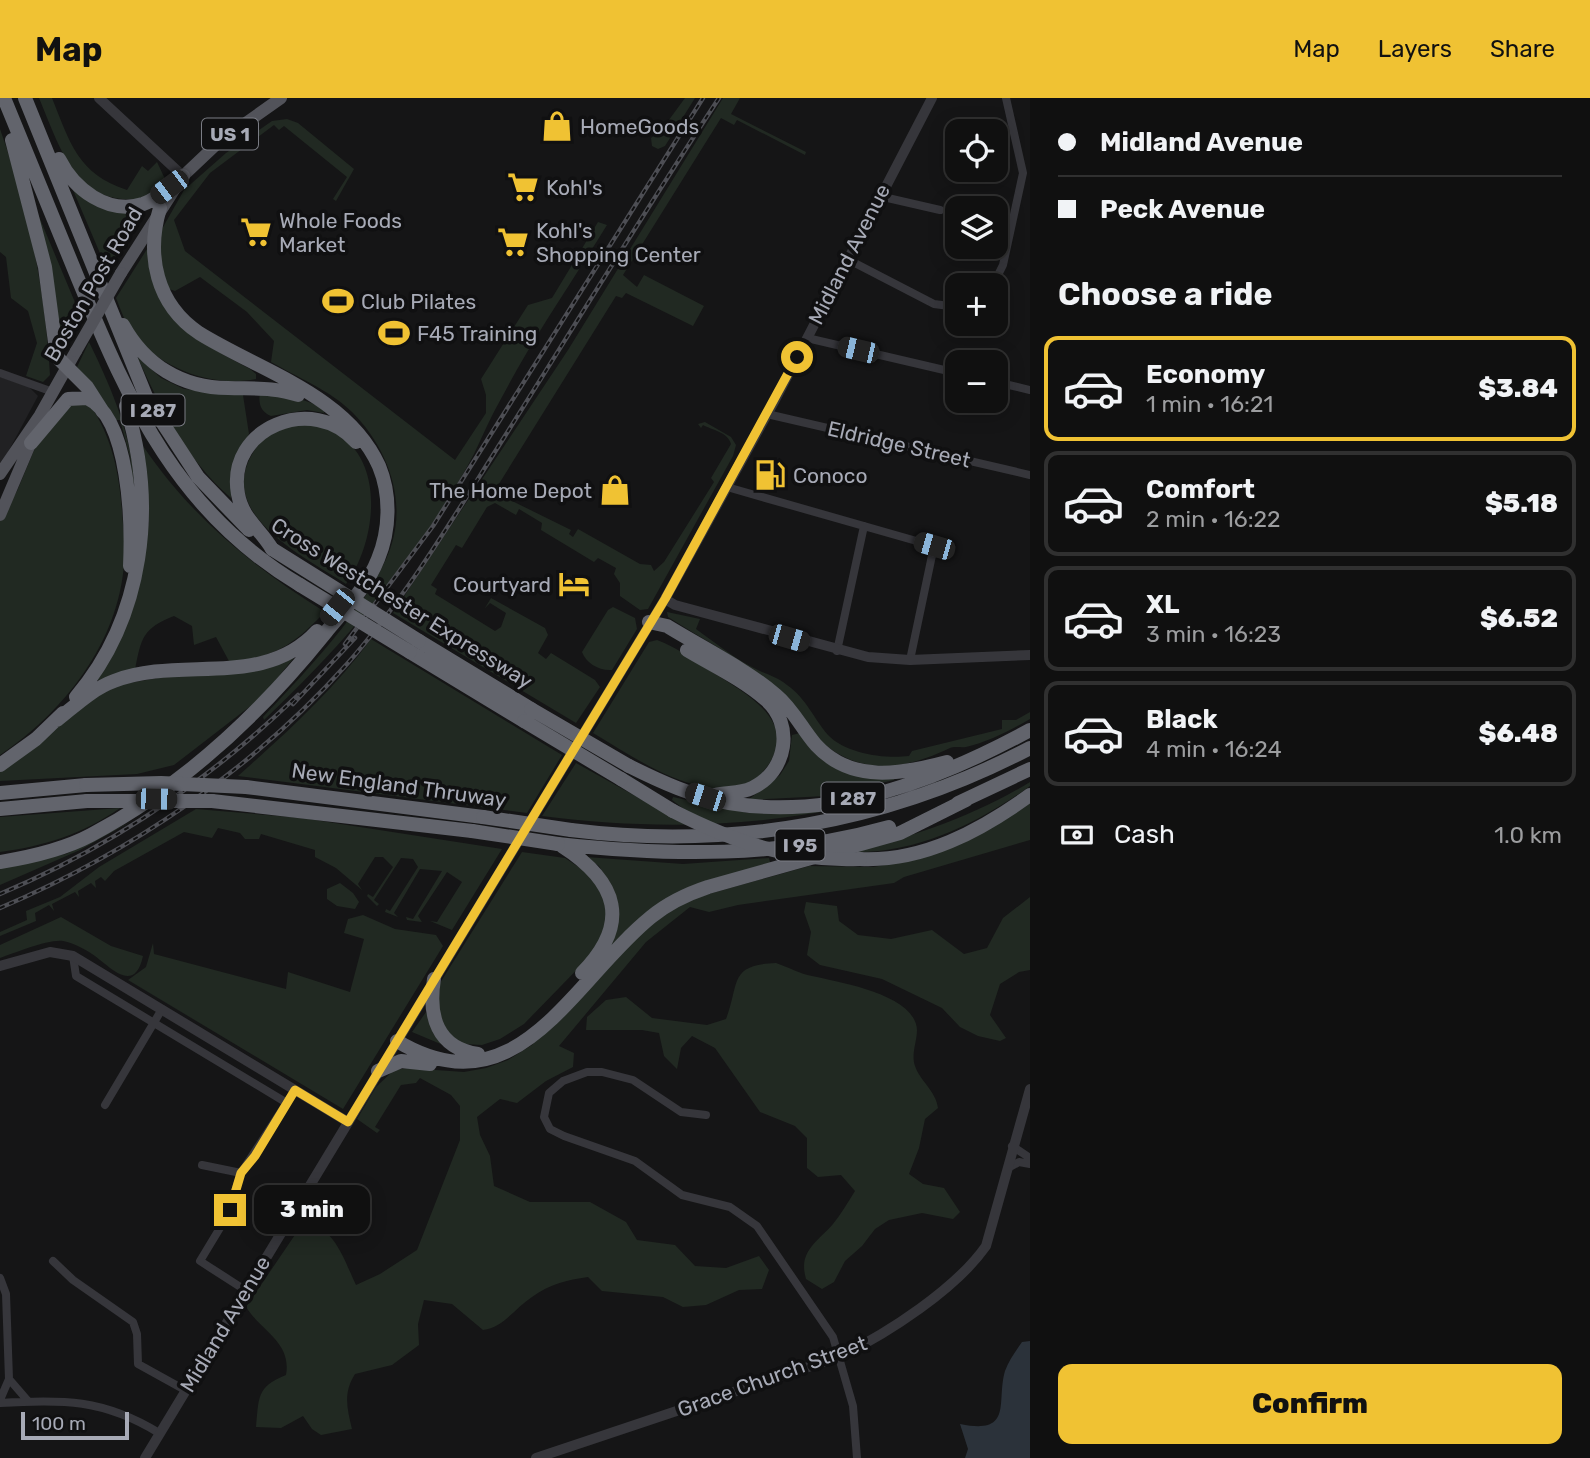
<!DOCTYPE html>
<meta charset="utf-8">
<style>
body{margin:0;font-family:Rubik,sans-serif;background:#1e1e1e;color:#f1f3f6;height:100vh;display:flex;flex-direction:column;font-size:26px;white-space:nowrap}
*{box-sizing:border-box;margin:0}
p{font-size:23px;color:#9c9d9f}
.icon{flex:none;width:38px;height:38px;fill:none;stroke:currentColor;stroke-width:2;stroke-linecap:round;stroke-linejoin:round}
.map{position:relative;flex:1;overflow:hidden}
.drawer{display:flex;flex-direction:column;background:#101010;width:560px}
.drawer>*{flex:none}
.banner{display:grid;align-content:center;height:154px;padding:0 28px;background:#101010}
.controls{position:absolute;left:945px;top:21px;display:grid;gap:14px}
.controls a{display:grid;place-items:center;width:63px;height:63px;border-radius:14px;background:#101010;box-shadow:0 4px 18px #0003,0 0 0 2px #303030;font-size:35px}
.scale{position:absolute;left:21px;bottom:18px;width:108px;box-sizing:border-box;padding-left:7px;border:4px solid #a7aab6;border-top:0;font-size:19px;line-height:24px;white-space:nowrap;color:#a7aab6;-webkit-text-stroke:5px #101011;paint-order:stroke}
.end{position:absolute;width:32px;height:32px;margin:-16px;border:9px solid #f0c233;background:#111;box-shadow:0 0 0 4px #111}
.from{border-radius:50%}
.bubble{position:absolute;height:49px;border-radius:14px;background:#101010;box-shadow:0 4px 18px #0003,0 0 0 2px #303030;font-size:23px;font-weight:800;line-height:49px;text-align:center}
.car{position:absolute;width:21px;height:42px;margin:-21px -10px;border-radius:9px;box-shadow:0 0 5px 2px #0007;background:linear-gradient(#222 24%,#8ab4d8 0 40%,#222 0 76%,#8ab4d8 0 86%,#222 0)}
.banner b{display:flex;align-items:center;gap:24px;height:66px;font-size:26px}
.banner b+b{border-top:2px solid #303030}
.banner i{width:18px;height:18px;background:#f1f3f6}
ul{padding:0;list-style:none}
li{display:flex;align-items:center;gap:21px;height:105px;margin:0 14px 10px;padding:0 14px;border:4px solid #303030;border-radius:14px}
li div{flex:1}
li b{display:block;font-size:26px}
li em{font-style:normal;font-weight:800}
li.current{border-color:#f0c233}
li>.icon{width:63px;height:63px;stroke-width:1.5}
h2{padding:0 28px;font-size:32px;line-height:84px}
.pay{display:flex;align-items:center;gap:18px;height:77px;padding:0 28px;font-size:26px}
.pay p{margin-inline-start:auto}
.primary-button{display:flex;gap:14px;margin-top:auto;padding:14px 28px}
.primary-button a{flex:1;height:80px;border-radius:14px;background:#f0c233;color:#111;font-size:28px;font-weight:800;line-height:80px;text-align:center}
header{display:flex;align-items:center;gap:42px;box-sizing:border-box;height:98px;padding:0 35px;background:#f0c233;color:#111}
header strong{font-size:33px}
nav{display:flex;gap:38px;margin-inline-start:auto;font-size:24px}
main{display:flex;flex:1;min-height:0}
.map>svg:first-child{display:block}
.built{fill:#212123}
.green{fill:#212922}
.water{fill:#2b323a}
.lines{fill:none;stroke-linecap:round;stroke-linejoin:round}
.minor{stroke:#36363b;stroke-width:8}
.tertiary{stroke:#36363b;stroke-width:10}
.primary{stroke:#52535a;stroke-width:12}
.motorway{stroke:#62646c;stroke-width:14}
.rail-casing{stroke:#4d4e54;stroke-width:4.5}
.rail{stroke:#101011;stroke-width:2;stroke-dasharray:5;stroke-linecap:butt}
.primary-bridge{stroke:#52535a;stroke-width:12}
.motorway-bridge{stroke:#62646c;stroke-width:14}
.route{stroke:#f0c233;stroke-width:9}
.labels{text-anchor:middle;dominant-baseline:central;stroke-width:7;stroke-linejoin:round;paint-order:stroke}
.shield{fill:#101011;stroke:#7a7c84;stroke-width:2}
.shield-label{font-size:19px;font-weight:bold;fill:#a7aab6}
.poi-label{font-size:21px;fill:#a7aab6;stroke:#101011;text-anchor:start}
.street-label{font-size:21px;fill:#a7aab6;stroke:#101011}
</style>
<header>
<strong>Map</strong>
<nav><a>Map</a><a>Layers</a><a>Share</a></nav>
</header>
<main>
<div class="map">
<svg width="1030" height="1360" viewBox="0 0 1030 1360">
<rect width="100%" height="100%" fill="#151516"/>
<path class="built" d="M0 279 29 289 38 298 0 369Z"/>
<path class="green" d="M39 0H52C70 45 78 76 127 92L142 68 148 73 157 64 165 81 152 99C78 114 62 55 39 0Z
M685 0H695L665 48 658 51 652 48 651 40 663 30Z
M723 0H740L731 16 806 54 805 57 737 22 734 27 721 20 623 177 637 189 644 177 704 208 693 228 626 195 622 200 616 198 497 389 504 393 502 398 571 432 569 436 573 439 578 431 640 466 651 467 654 473 664 464 714 384 711 380 731 346C728 334 712 332 703 327L701 330 698 326 705 324 731 339 736 347 733 358 648 511 640 512 620 498V485L614 476 616 470 598 460 594 464 541 432 542 425 519 411 516 417 495 405 487 409 462 450 456 447 431 487 437 491 435 496 495 533 501 529 506 515 490 505 485 510 491 500 545 530 548 537 538 555 546 561 551 555 595 582 600 589 576 625 393 515 568 252Z
M287 21 298 25 354 71 336 103 333 101 347 79 284 28 279 32 274 27 210 75 174 122 185 153 455 362 486 315V297L481 281 528 207 552 200 598 124 607 127C572 184 533 240 502 299 491 318 483 337 474 356 421 456 346 545 264 622L263 619C304 576 375 502 392 445 406 398 386 348 352 314 331 293 297 279 271 264L274 243 247 214 200 179 175 193 169 191 163 181 158 138 184 92 226 55 272 23Z
M0 31C29 112 45 191 50 277L43 284 26 278 37 245 28 213 11 200 6 159 0 154Z
M73 92 141 109 108 174Z
M35 109 82 221 66 248H62Z
M149 148C146 160 150 174 154 186 170 232 210 249 250 271L256 276V281C212 290 159 270 133 235 125 225 121 212 116 200Z
M89 244C114 295 135 345 135 402L130 359 120 322H112L77 269Z
M137 258 161 280 184 291 243 297 249 336 233 364 231 400C186 361 161 311 137 258Z
M260 295C284 295 304 301 325 311L324 315 307 312 271 318C261 314 258 306 260 295Z
M67 305 90 307C112 339 119 374 122 413 123 430 126 447 124 466 118 545 64 614 0 657V423L17 393 35 350Z
M308 324C316 327 326 329 334 334 387 362 376 445 346 486 303 458 214 416 254 353 268 332 284 326 308 324Z
M143 348C192 420 252 468 325 514 292 548 278 557 230 565L216 539 194 547 192 528 174 518C143 530 141 540 135 572L95 583 149 424Z
M613 509 635 520 637 531 612 572C599 573 586 565 582 554L608 512Z
M667 514 700 521 696 531C713 543 731 558 750 568 762 575 776 578 787 587 806 600 814 621 828 637 846 656 885 661 909 658L912 653 1002 631V622H1016L1030 614V621C1011 632 988 644 966 649 961 650 955 648 950 650 898 675 852 678 809 632 795 617 783 598 767 584 740 560 699 539 668 519Z
M371 541 562 657 527 715 238 678C286 635 333 593 371 541Z
M657 542C677 549 694 563 712 574 750 598 805 627 761 676 747 692 724 693 703 689 663 680 628 656 593 635L649 544Z
M297 556 261 600 174 667 137 676 0 683V672L106 589Z
M800 635 820 656 894 679V682L826 698 748 702 780 677 789 663 792 637Z
M576 665 655 709 684 711 672 702 673 699 748 715H783L865 705C757 730 652 732 542 718Z
M1030 684V688C977 726 915 757 848 754 909 741 976 717 1030 684Z
M1030 705V742L904 779 894 785 738 807 709 814 690 809 646 844 559 948 574 955 573 969 546 983 517 1005 500 1001 477 1019 480 1037 490 1058 494 1088 530 1104H590L626 1124 637 1142 675 1147 695 1168 726 1170 759 1158 769 1172 762 1191 739 1192 706 1207 683 1209 663 1199 602 1193 588 1179C567 1182 550 1186 532 1199 515 1210 504 1229 483 1232L452 1206 424 1202 418 1226 419 1247 392 1267 355 1276C343 1295 347 1310 352 1331L321 1337 312 1331 303 1318 281 1330 256 1329C259 1300 256 1289 286 1277 292 1244 261 1233 246 1209L303 1125C334 1126 344 1162 356 1187L380 1176 417 1152 460 1042V1008L451 997 420 980 416 985 401 987 375 1029 380 1032 377 1035 357 1021 376 989 394 972 407 970 464 974 486 970 508 962 532 947 645 831 676 809 698 799 809 768 873 769 919 761 947 750Z
M120 710C83 736 45 748 0 754V719Z
M196 711 302 720 502 751 452 832 430 823 437 824 462 784 447 774 418 818 422 824 407 822 406 819 413 821 442 773 420 771 394 815 398 819 385 814 386 811 390 813 418 769 413 761 401 760 374 802 379 806 377 808 367 798 368 796 373 799 393 769 383 759H375L358 786 362 792 336 770 315 759V752L261 736 259 741H245L240 735 218 730 212 740 184 734 114 773 105 783 101 779 95 783 96 790 91 785 78 793 79 799 75 794 52 806 54 813 49 807 35 815 36 823 0 838V834L27 822 26 813 60 799 99 769Z
M132 723 80 752 0 787V769L66 756Z
M522 754 565 760 595 780 607 810 606 832 596 852 524 926 500 941 482 947 463 946 446 935 437 911 440 885Z
M586 759 683 766 769 760 771 768 693 788 600 862 613 791 599 768Z
M340 785 353 795 359 804 355 811 337 808 327 801V791Z
M1030 799V872L1019 874 1000 886 990 917 1006 940 1000 943 978 938 960 929 942 910 882 881 820 867 807 857 811 834 804 814 806 804 837 808 839 823 858 837 891 841 932 832 964 856 987 850 1003 820Z
M363 817 395 831 436 837 443 848 343 1011 128 882 146 869 153 845 154 856 286 891 288 874 350 894 364 841 344 835 348 821Z
M61 819 111 848 143 858C134 899 108 866 92 856 85 851 71 844 63 843 48 841 15 855 0 860V847Z
M776 865C788 869 800 876 812 878 838 884 907 895 916 926 920 938 910 954 915 968 920 983 936 993 938 1010L925 1021 919 1050 909 1076 923 1086 944 1090 960 1114 953 1121 922 1115 889 1122 875 1131 862 1148 845 1163 834 1184 822 1191 806 1181C798 1154 816 1145 833 1126 841 1116 848 1104 855 1093L841 1077 818 1079 807 1070V1040L795 1028 760 1014 715 950 692 938 681 950 677 971 664 958 659 935 642 932H586L587 919 606 902 626 899 652 920 707 927 726 921C740 885 728 867 776 865Z
M426 914 433 935 443 947 412 934Z"/>
<path class="water" d="M1030 1243V1360H965L968 1351 960 1326C1014 1337 996 1304 1005 1273 1009 1262 1016 1253 1022 1244Z"/>
<g class="lines">
<path class="minor" d="M879 98 940 112
M847 161 934 206 957 209
M993 187 1003 167 1023 75 1006 0
M807 240 957 275
M0 275 53 294
M996 284 1030 292
M767 316 1030 377
M727 389 934 448 910 562
M837 553 864 428
M73 858 76 878 287 1005
M105 1007 162 911
M706 1017 681 1014 633 982 602 974H587L563 983 549 995 544 1019 550 1031 564 1038 635 1063 682 1097 730 1109 757 1128 833 1239 853 1308 857 1360
M1012 1048 1030 1060
M202 1067 241 1075
M1008 1070 1019 1064 1030 1066
M53 1163 73 1182 133 1224 137 1236 138 1266 185 1292
M0 1180 6 1196 9 1281 28 1303
M245 1192 200 1163 226 1120 241 1075 295 992
M0 1302 9 1281
M0 1305C62 1301 104 1301 159 1335"/>
<path class="tertiary" d="M99 0 183 78
M665 501 675 507 868 559 910 562 1030 557
M0 868 50 854 73 858 348 1024
M145 1360 665 501 775 302 932 0
M536 1360 841 1258C888 1235 956 1191 986 1148L1030 991"/>
<path class="primary" d="M121 175 183 78 219 44 281 0
M0 376 40 317 76 253
M0 417 34 337"/>
<path class="motorway" d="M4 0C29 61 54 122 79 183 130 307 179 415 300 487
M25 0 147 301 198 379 249 432
M12 42 45 169 57 259 87 289 103 314
M59 61C74 91 107 117 143 106 158 101 171 87 183 78
M123 227C145 267 182 290 228 290 252 291 275 289 298 297
M31 345 68 301 87 300C130 320 132 426 130 468
M272 451C261 432 242 420 238 396 226 329 314 295 356 344
M649 524 667 528C703 550 744 570 776 597 793 611 802 631 816 647 852 686 902 676 947 664
M419 543 531 611
M687 552C712 567 742 581 765 601 795 626 787 674 752 690 740 696 727 694 715 697
M410 554 524 623
M76 599C144 519 157 407 126 308
M57 622C75 608 92 591 114 583 181 557 263 592 317 533
M0 667 36 641 63 615
M629 668C661 684 694 699 729 705 834 723 940 681 1030 632
M621 681 673 713
M246 689 483 719
M0 695 86 687
M212 703 472 733
M958 705 1030 671
M0 711 87 703
M571 732C731 752 887 725 1030 650
M558 746C670 758 780 760 889 729
M562 748C618 784 631 825 582 875
M860 761C923 764 980 733 1030 697
M0 764C31 759 63 752 91 737 184 688 261 615 326 534 345 511 367 489 378 461 390 432 391 397 379 368 347 297 260 273 199 235 156 206 146 157 160 110
M434 881C428 918 437 950 478 956
M397 943C517 1015 572 883 651 819 668 805 687 796 708 789L900 735 966 702
M378 973 401 963 430 966"/>
<defs>
<path id="rail" d="M345 546 433 428 703 0
M293 606 355 540
M0 796C111 749 211 681 298 597
M0 810C131 754 252 672 347 566 408 497 456 415 505 338 576 225 646 111 719 0"/>
</defs>
<use href="#rail" class="rail-casing"/>
<use href="#rail" class="rail"/>
<path class="primary-bridge" d="M76 253 121 175"/>
<path class="motorway-bridge" d="M272 451 419 543
M300 487 410 554
M531 611 629 668
M524 623 621 681
M86 687 161 685 246 689
M87 703H212
M673 713C734 744 791 764 860 761
M483 719 571 732
M472 733 558 746"/>
</g>
<g class="lines">
<path class="route" d="M230 1112 241 1075 255 1058 295 992 348 1024 665 501 797 259"/>
</g>
<defs>
<symbol id="shop-bare" viewBox="-9 -9 18 18"><path d="M-5-2.5h2.3a2.7 3.5 0 0 1 5.4 0H5L5.5 6h-11ZM-1.5-2.5h3a1.5 2.3 0 0 0-3 0Z" fill="#f0c233" stroke="#101011" stroke-width="2.5" paint-order="stroke"/></symbol>
<symbol id="supermarket-bare" viewBox="-9 -9 18 18"><path d="M-6-5.5h2.5l.6 2H6L4.5 2H-2.5L-4.4-4H-6ZM-1.5 3.2a1.3 1.3 0 1 0 .1 0ZM3 3.2a1.3 1.3 0 1 0 .1 0Z" fill="#f0c233" stroke="#101011" stroke-width="2.5" paint-order="stroke"/></symbol>
<symbol id="stadium-bare" viewBox="-9 -9 18 18"><path d="M0-5a6.5 5 0 1 0 0 10a6.5 5 0 1 0 0-10ZM-3.5-1.8h7v3.6h-7Z" fill="#f0c233" stroke="#101011" stroke-width="2.5" paint-order="stroke"/></symbol>
<symbol id="fuel-bare" viewBox="-9 -9 18 18"><path d="M-5.5-6h7V0h2V4h1.3V-2.5L3-4.5l.8-.8L6-3V5H2.5V1h-1V6h-7ZM-4.2-4.7v3.2H.2V-4.7Z" fill="#f0c233" stroke="#101011" stroke-width="2.5" paint-order="stroke"/></symbol>
<symbol id="hotel-bare" viewBox="-9 -9 18 18"><path d="M-6-4.5h1.5V1H6V5H4.5V3h-9V5H-6ZM-4 0a1.8 1.8 0 1 1 3.6 0ZM.5 0V-2.5h3Q6-2.5 6 0Z" fill="#f0c233" stroke="#101011" stroke-width="2.5" paint-order="stroke"/></symbol>
</defs>
<g fill-rule="evenodd">
<use href="#shop-bare" x="535" y="6" width="44" height="44"/>
<use href="#supermarket-bare" x="501" y="67" width="44" height="44"/>
<use href="#supermarket-bare" x="234" y="112" width="44" height="44"/>
<use href="#supermarket-bare" x="491" y="122" width="44" height="44"/>
<use href="#stadium-bare" x="316" y="181" width="44" height="44"/>
<use href="#stadium-bare" x="372" y="213" width="44" height="44"/>
<use href="#fuel-bare" x="748" y="355" width="44" height="44"/>
<use href="#shop-bare" x="593" y="370" width="44" height="44"/>
<use href="#hotel-bare" x="552" y="464" width="44" height="44"/>
</g>
<g class="labels">
<g class="shield">
<rect x="202" y="20.5" width="56" height="31" rx="5"/>
<rect x="121.5" y="296.5" width="63" height="31" rx="5"/>
<rect x="821.5" y="684.5" width="63" height="31" rx="5"/>
<rect x="775.5" y="731.5" width="49" height="31" rx="5"/>
</g>
<g class="shield-label">
<text x="230" y="36">US 1</text>
<text x="153" y="312">I 287</text>
<text x="853" y="700">I 287</text>
<text x="800" y="747">I 95</text>
</g>
<g class="poi-label">
<text x="580" y="28">HomeGoods</text>
<text x="546" y="89">Kohl's</text>
<text x="279" y="122">Whole Foods<tspan x="279" dy="24">Market</tspan></text>
<text x="536" y="132">Kohl's<tspan x="536" dy="24">Shopping Center</tspan></text>
<text x="361" y="203">Club Pilates</text>
<text x="417" y="235">F45 Training</text>
<text x="793" y="377">Conoco</text>
<text x="592" y="392" text-anchor="end">The Home Depot</text>
<text x="551" y="486" text-anchor="end">Courtyard</text>
</g>
<g class="street-label">
<text transform="translate(849 156) rotate(-63)">Midland Avenue</text>
<text transform="translate(93 186) rotate(-60)">Boston Post Road</text>
<text transform="translate(899 346) rotate(13)">Eldridge Street</text>
<text transform="translate(402 505) rotate(32)">Cross Westchester Expressway</text>
<text transform="translate(399 687) rotate(8)">New England Thruway</text>
<text transform="translate(225 1226) rotate(-59)">Midland Avenue</text>
<text transform="translate(772 1278) rotate(-20)">Grace Church Street</text>
</g>
</g>
</svg>
<div class="controls">
<a><svg class="icon" aria-label="locate" viewBox="0 0 24 24"><circle cx="12" cy="12" r="6"/><path d="M12 2v4M12 18v4M2 12h4M18 12h4"/></svg></a>
<a><svg class="icon" aria-label="layers" viewBox="0 0 24 24"><path d="M12 4l9 5-9 5-9-5zM3 14l9 5 9-5"/></svg></a>
<a>+</a>
<a>−</a>
</div>
<div class="scale">100 m</div>
<i class="end from" style="left:797px;top:259px"></i>
<i class="end" style="left:230px;top:1112px"></i>
<div class="bubble" style="left:254px;top:1087px;width:116px">3 min</div>
<i class="car" style="left:169px;top:89px;rotate:233deg"></i>
<i class="car" style="left:858px;top:252px;rotate:283deg"></i>
<i class="car" style="left:934px;top:448px;rotate:286deg"></i>
<i class="car" style="left:337px;top:509px;rotate:219deg"></i>
<i class="car" style="left:789px;top:540px;rotate:106deg"></i>
<i class="car" style="left:705px;top:699px;rotate:288deg"></i>
<i class="car" style="left:156px;top:701px;rotate:91deg"></i>
</div>
<section class="drawer">
<div class="banner">
<b><i class="from"></i>Midland Avenue</b>
<b><i></i>Peck Avenue</b>
</div>
<h2>Choose a ride</h2>
<ul>
<li class="current"><svg class="icon" aria-label="car" viewBox="0 0 24 24"><path d="M5 17H2v-5l4-1 3-4h7l3 4 3 1v5h-3M9 17h6M6 11h13"/><circle cx="7" cy="17" r="2"/><circle cx="17" cy="17" r="2"/></svg><div><b>Economy</b><p>1 min · 16:21</p></div><em>$3.84</em></li>
<li><svg class="icon" aria-label="car" viewBox="0 0 24 24"><path d="M5 17H2v-5l4-1 3-4h7l3 4 3 1v5h-3M9 17h6M6 11h13"/><circle cx="7" cy="17" r="2"/><circle cx="17" cy="17" r="2"/></svg><div><b>Comfort</b><p>2 min · 16:22</p></div><em>$5.18</em></li>
<li><svg class="icon" aria-label="car" viewBox="0 0 24 24"><path d="M5 17H2v-5l4-1 3-4h7l3 4 3 1v5h-3M9 17h6M6 11h13"/><circle cx="7" cy="17" r="2"/><circle cx="17" cy="17" r="2"/></svg><div><b>XL</b><p>3 min · 16:23</p></div><em>$6.52</em></li>
<li><svg class="icon" aria-label="car" viewBox="0 0 24 24"><path d="M5 17H2v-5l4-1 3-4h7l3 4 3 1v5h-3M9 17h6M6 11h13"/><circle cx="7" cy="17" r="2"/><circle cx="17" cy="17" r="2"/></svg><div><b>Black</b><p>4 min · 16:24</p></div><em>$6.48</em></li>
</ul>
<div class="pay"><svg class="icon" aria-label="cash" viewBox="0 0 24 24"><path d="M3 7h18v10H3z"/><circle cx="12" cy="12" r="2"/></svg>Cash<p>1.0 km</p></div>
<div class="primary-button"><a>Confirm</a></div>
</section>
</main>
